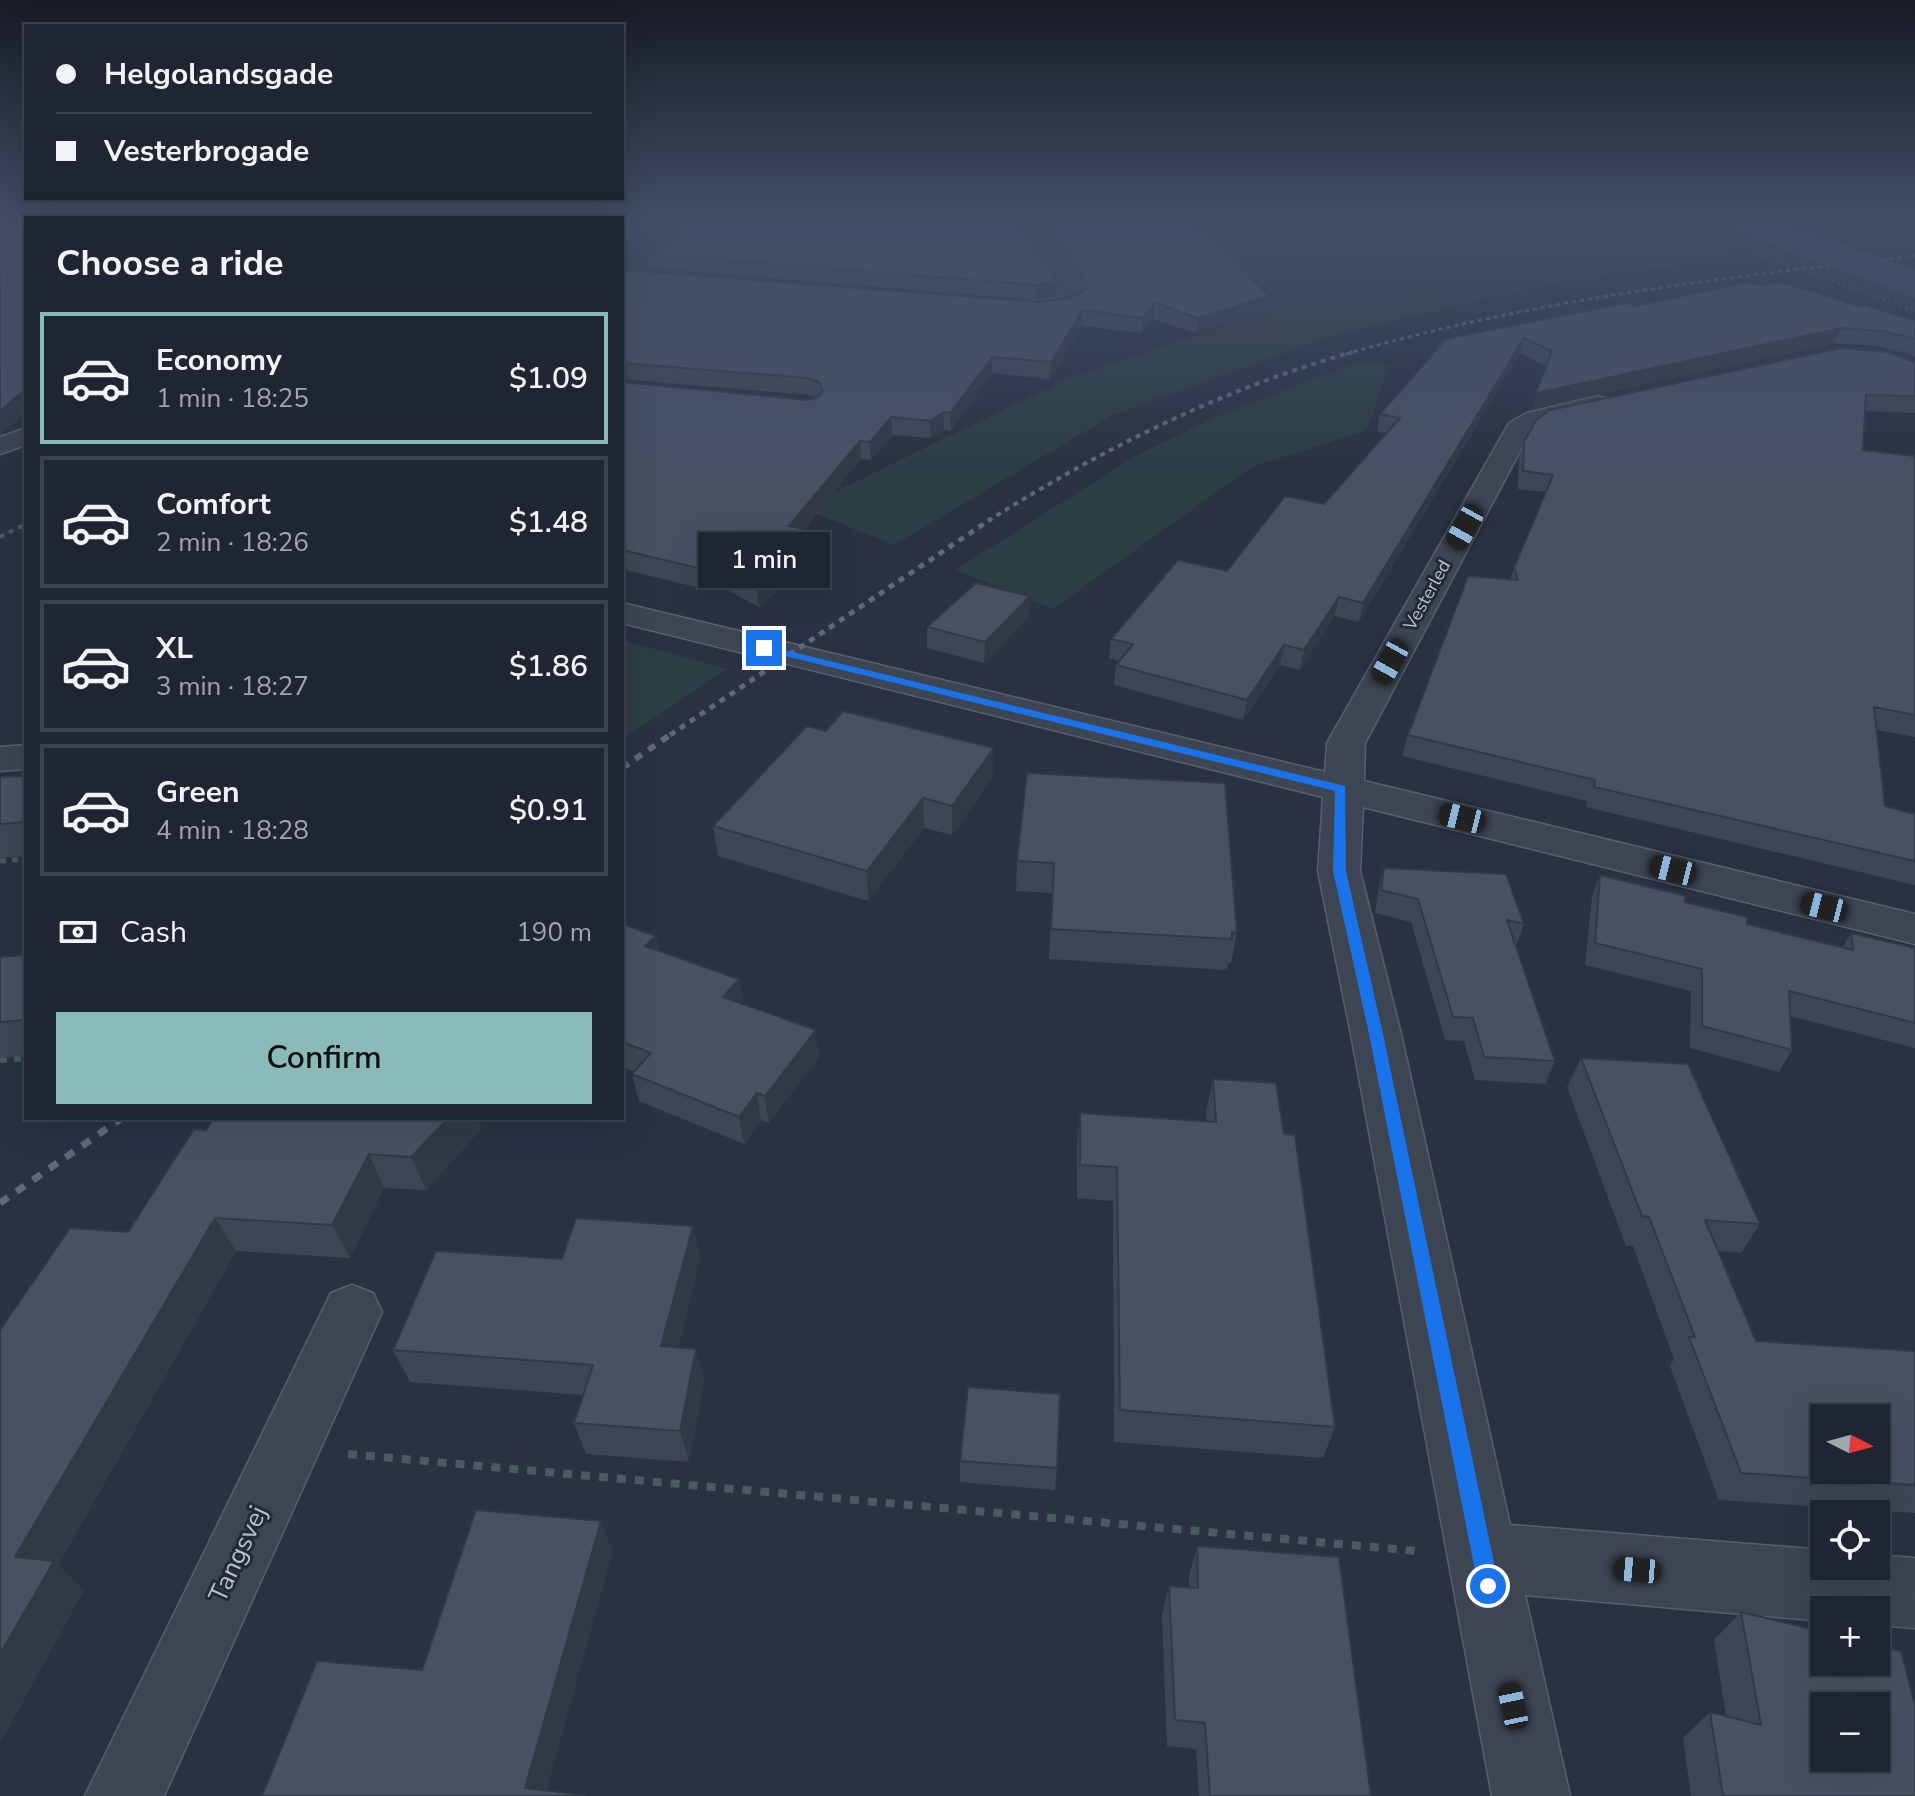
<!DOCTYPE html>
<meta charset="utf-8">
<style>
body{margin:0;font-family:"Nunito Sans",sans-serif;background:#272d3a;color:#f1f3f6;height:100vh;display:flex;flex-direction:column;font-size:30px;white-space:nowrap}
*{box-sizing:border-box;margin:0}
p{font-size:26px;color:#a1a5ac}
.icon{flex:none;width:44px;height:44px;fill:none;stroke:currentColor;stroke-width:2;stroke-linecap:round;stroke-linejoin:round}
.map{position:relative;flex:1;overflow:hidden}
.sheet{position:absolute;left:24px;top:216px;width:600px;height:904px;display:flex;flex-direction:column;background:#1f2532;border-radius:0px;box-shadow:0 8px 32px #0002,0 0 0 2px #3c424d}
.sheet>*{flex:none}
.top-card{position:absolute;left:24px;top:24px;width:600px;height:176px;border-radius:0px;box-shadow:0 8px 32px #0002,0 0 0 2px #3c424d;display:grid;align-content:center;height:176px;padding:0 32px;background:#1f2532}
.needle{width:52px;rotate:96deg}
.fabs{position:absolute;left:1810px;top:1404px;display:grid;gap:16px}
.fabs a{display:grid;place-items:center;width:80px;height:80px;border-radius:0px;background:#1f2532;box-shadow:0 8px 32px #0002,0 0 0 2px #3c424d;font-size:40px}
.end{position:absolute;width:36px;height:36px;margin:-18px;border:10px solid #1a73e8;background:#fff;box-shadow:0 0 0 4px #fff}
.from{border-radius:50%}
.bubble{position:absolute;height:56px;border-radius:0px;background:#1f2532;box-shadow:0 8px 32px #0002,0 0 0 2px #3c424d;font-size:26px;font-weight:600;line-height:56px;text-align:center}
.car{position:absolute;width:24px;height:48px;margin:-24px -12px;border-radius:10px;box-shadow:0 0 6px 2px #0007;background:linear-gradient(#222 24%,#8ab4d8 0 40%,#222 0 76%,#8ab4d8 0 86%,#222 0)}
.top-card b{display:flex;align-items:center;gap:28px;height:76px;font-size:30px}
.top-card b+b{border-top:2px solid #3c424d}
.top-card i{width:20px;height:20px;background:#f1f3f6}
ul{padding:0;list-style:none}
li{display:flex;align-items:center;gap:24px;height:132px;margin:0 16px 12px;padding:0 16px;border:4px solid #3c424d;border-radius:0px}
li div{flex:1}
li b{display:block;font-size:30px}
li em{font-style:normal;font-weight:600}
li.selected{border-color:#8bbbb9}
li>.icon{width:72px;height:72px;stroke-width:1.5}
h2{padding:0 32px;font-size:36px;line-height:96px}
.pay{display:flex;align-items:center;gap:20px;height:88px;padding:0 32px;font-size:30px}
.pay p{margin-inline-start:auto}
.cta{display:flex;gap:16px;margin-top:auto;padding:16px 32px}
.cta a{flex:1;height:92px;border-radius:0px;background:#8bbbb9;color:#111;font-size:32px;font-weight:600;line-height:92px;text-align:center}
.map>svg:first-child{display:block}
.green{fill:#2b3e44}
.water{fill:#404d6b}
.lines{fill:none;stroke-linecap:round;stroke-linejoin:round}
.minor-casing{stroke:#595f6d;stroke-width:3}
.path-far4{stroke:#495b60;stroke-width:2;stroke-dasharray:3 3;stroke-linecap:butt}
.path-far3{stroke:#495b60;stroke-width:4;stroke-dasharray:5 5;stroke-linecap:butt}
.path-far2{stroke:#495b60;stroke-width:5;stroke-dasharray:6 6;stroke-linecap:butt}
.path-far1{stroke:#495b60;stroke-width:6;stroke-dasharray:7 7;stroke-linecap:butt}
.path{stroke:#495b60;stroke-width:8;stroke-dasharray:9 9;stroke-linecap:butt}
.minor{fill:#3d4452;fill-rule:evenodd}
.rail-far4{stroke:#606879;stroke-width:3;stroke-dasharray:4 4;stroke-linecap:butt}
.rail-far3{stroke:#606879;stroke-width:4;stroke-dasharray:5 5;stroke-linecap:butt}
.rail-far2{stroke:#606879;stroke-width:5;stroke-dasharray:6 6;stroke-linecap:butt}
.rail-far1{stroke:#606879;stroke-width:6;stroke-dasharray:8 8;stroke-linecap:butt}
.rail{stroke:#606879;stroke-width:7;stroke-dasharray:10 10;stroke-linecap:butt}
.wall{fill:#3e4656}
.shaded-wall{fill:#323946}
.building{fill:#485164;stroke:#323946;stroke-width:2;fill-rule:evenodd}
.route{fill:#1a73e8}
.labels{text-anchor:middle;dominant-baseline:central;stroke-width:6;stroke-linejoin:round;paint-order:stroke}
.far-street-label{font-size:18px;fill:#bbc0cc;stroke:#222938}
.near-street-label{font-size:26px;fill:#bbc0cc;stroke:#222938}
</style>
<div class="map">
<svg width="1915" height="1796" viewBox="0 0 1915 1796">
<rect width="100%" height="100%" fill="#293143"/>
<path class="green" d="M1185 221H1653L1741 256 1540 286 1329 337 1113 415 894 545 802 508 1064 380 1266 312Z
M1915 227V246L1896 245 1849 228Z
M1755 241 1915 298V311L1734 245 1735 243Z
M1353 364 1390 365 1367 430 1252 467 1053 609 955 570 1134 457 1220 415Z
M622 640 727 669 622 740Z"/>
<path class="water" d="M1704 221H1778L1915 269V298Z"/>
<g class="lines">
<defs>
<path id="minor" d="M1012 221H1030L1084 300C1069 318 1033 318 1011 313L1008 308 1011 303 1061 298Z
M1598 396 1607 399 1611 404 1607 409 1545 424 1529 434 1365 743 1364 781 1915 914V944L1363 807 1360 871 1401 1034 1510 1525 1824 1550V1566H1876V1555L1915 1558V1628L1876 1625V1610H1824V1621L1525 1595 1570 1796H1492L1351 1034 1318 871 1323 797 622 623V603L1325 772 1327 743 1509 423 1527 413Z
M26 428V445L0 454V437Z
M26 745V769L0 771V747Z
M352 1285 373 1293 382 1312 164 1796H85L331 1293Z"/>
</defs>
<use href="#minor" class="minor-casing"/>
<path class="path-far4" d="M1328 221 1427 233 1577 226 1698 235
M1662 221 1915 311
M1815 221 1915 260
M1722 242 1840 230"/>
<path class="path-far3" d="M0 537 26 524"/>
<path class="path-far2" d="M0 861 26 859"/>
<path class="path-far1" d="M0 1060 26 1058"/>
<path class="path" d="M348 1454 1417 1551"/>
<use href="#minor" class="minor"/>
<path class="rail-far4" d="M1346 354C1532 300 1723 277 1915 256"/>
<path class="rail-far3" d="M988 521C1102 449 1222 389 1353 352"/>
<path class="rail-far2" d="M670 735 991 519"/>
<path class="rail-far1" d="M622 768 673 733"/>
<path class="rail" d="M0 1203 122 1118"/>
</g>
<path class="wall" d="M622 221H1018L1057 281 1056 296 1036 300 650 268 648 254 673 237 666 223Z
M1034 221H1190L1267 311 1196 333 1154 319 1142 333 1082 326 1050 379 992 373 951 431 944 430 931 438 892 435 871 460 861 459 804 529 822 552 759 607 713 582 704 589 622 569V382L807 400 815 397 809 395 622 379V271L1036 302 1070 298 1082 292Z
M1893 221H1915V223H1900Z
M1760 286 1859 306 1915 321V357L1906 353 1877 346 1834 343 1532 409 1546 366 1520 353 1359 622 1335 616 1300 670 1280 665 1243 720 1114 685 1116 665 1119 661 1109 658 1111 639 1227 571 1324 504 1387 433 1377 431 1380 414 1446 339 1636 306Z
M1915 362V413L1865 411 1863 450 1915 456V737L1877 730 1885 806 1915 814V885L1586 807 1587 801 1402 756 1408 735 1510 579 1514 568 1546 492 1518 489 1519 459 1524 442Z
M1030 596 1029 617 984 663 927 648V627Z
M1027 773 1237 933 1231 963H1228L1227 970 1049 959 1052 893 1016 891 1017 861Z
M26 776V856L0 858V777Z
M993 777 952 835 924 828 868 901 718 856 713 826Z
M1384 868 1524 924 1516 946 1555 1061 1545 1084 1475 1080 1464 1041 1445 1040 1411 922 1375 913 1378 890Z
M1600 875 1685 902 1747 924 1843 947 1851 933 1915 948V1048L1790 1016 1792 1050 1779 1072 1690 1048 1691 991 1585 965 1592 896Z
M622 924 659 951 739 979 743 1004 819 1057 769 1123 761 1120 744 1144 639 1101 632 1074 634 1072 622 1067Z
M26 955V1055L0 1058V957Z
M1581 1058 1760 1224 1741 1253 1718 1251 1756 1341 1915 1351V1513L1719 1500 1670 1366 1674 1359 1633 1246H1626L1567 1087Z
M1213 1079 1284 1134 1335 1427 1323 1458 1114 1442 1113 1201 1077 1198V1147L1080 1113 1207 1122 1206 1112Z
M482 1128 426 1190 384 1188 350 1258 236 1251 58 1565 84 1590 0 1743 128 1232 206 1130Z
M693 1226 700 1259 678 1348 696 1349 704 1381 689 1462 586 1454 574 1423 583 1395 410 1382 393 1350 562 1259Z
M960 1461 1057 1468 1055 1490 960 1482Z
M1197 1546 1371 1796H1199L1196 1749 1167 1746 1162 1615 1169 1586 1189 1587V1576Z
M1741 1612 1915 1796H1691L1683 1738 1710 1712 1726 1716 1714 1640Z"/>
<path class="shaded-wall" d="M637 221H666V223L622 242V227Z
M1057 281 1056 296 1036 300V285Z
M1269 296 1267 311 1196 333 1198 318Z
M1155 303 1154 319 1142 333 1143 318Z
M1083 310 1082 326 1050 379 1051 362Z
M1841 328 1834 343 1532 409 1536 393Z
M1524 338 1520 353 1359 622 1363 603Z
M992 357V373L951 431 950 413Z
M26 389V413L0 435V411Z
M944 412V430L931 438 930 421Z
M891 417 892 435 871 460 870 442Z
M860 441 861 459 790 545 789 526Z
M821 533 822 552 759 607 757 587Z
M710 562 713 582 704 589 702 569Z
M1030 596 1029 617 984 663 985 642Z
M1339 597 1335 616 1300 670 1304 650Z
M1284 645 1280 665 1243 720 1247 700Z
M994 748 993 777 952 835V806Z
M923 798 924 828 868 901 867 871Z
M656 936 661 963 645 946Z
M739 979 743 1006 723 997Z
M816 1030 819 1057 769 1123 765 1096Z
M757 1093 761 1120 744 1144 739 1117Z
M448 1118H478L482 1128 426 1190 411 1157Z
M369 1154 384 1188 350 1258 332 1225Z
M215 1218 236 1251 58 1565 84 1590 0 1743V1654L15 1557Z
M693 1226 700 1259 670 1379 661 1346Z
M696 1349 704 1381 689 1462 680 1431Z
M601 1521 613 1551 545 1796 525 1788Z"/>
<path class="building" d="M0 221H26V389L0 411Z
M622 221H637L622 227Z
M671 221H1018L1057 281 1036 285 648 254 678 234Z
M1044 221H1190L1208 235 1269 296 1198 318 1155 303 1143 318 1083 310 1051 362 992 357 950 413 944 412 930 421 891 417 870 442 860 441 789 526 821 533 757 587 710 562 702 569 622 550V382L807 400 818 397 823 391 819 382 808 378 622 363V271L624 270 1036 302 1070 298 1082 292 1087 283Z
M1749 282 1760 286 1778 282 1797 287 1859 306 1865 305 1915 321V339L1883 331 1841 328 1536 393 1552 351 1524 338 1363 603 1339 597 1304 650 1284 645 1247 700 1116 665 1133 644 1111 639 1178 560 1227 571 1285 496 1324 504 1400 418 1380 414 1446 339 1627 303 1636 306Z
M1842 348 1887 352 1915 362V396L1866 395 1863 450 1915 456V715L1874 707 1885 806 1915 814V861L1594 787 1595 780 1408 735 1468 576 1518 580 1514 568 1553 475 1523 471 1524 442 1536 420 1550 410Z
M976 583 1030 596 985 642 927 627Z
M843 711 994 748 952 806 923 798 867 871 713 826 807 726 826 731Z
M1027 773 1225 783 1237 933 1232 932V939L1051 929 1054 863 1017 861Z
M26 776V822L0 824V777Z
M1384 868 1506 874 1524 924 1507 920 1555 1061 1484 1057 1473 1018 1453 1017 1418 899 1381 890Z
M1600 875 1686 896 1685 902 1747 917V924L1853 950 1851 933 1915 948V1023L1789 991 1792 1050 1702 1026V969L1595 943Z
M622 924 656 936 645 946 739 979 723 997 816 1030 765 1096 757 1093 739 1117 632 1074 651 1053 622 1042Z
M26 955V1020L0 1022V957Z
M1581 1058 1688 1064 1760 1224 1705 1220 1756 1341 1915 1351V1485L1741 1473 1689 1337H1695L1649 1217 1642 1216ZM1824 1418H1876V1470H1824Z
M1213 1079 1276 1083 1284 1134 1295 1135 1335 1427 1120 1410 1117 1167 1080 1165V1113L1216 1122Z
M214 1118H448L411 1157 369 1154 332 1225 215 1218 15 1557 54 1561 0 1654V1330L70 1228 128 1232 194 1129 206 1130Z
M576 1218 693 1226 661 1346 696 1349 680 1431 574 1423 593 1365 393 1350 436 1251 562 1259Z
M968 1387 1060 1394 1057 1468 960 1461Z
M476 1510 601 1521 525 1788 584 1795V1796H262L317 1661 422 1670Z
M1197 1546 1339 1557 1371 1796H1210L1205 1723 1175 1720 1169 1586 1198 1588Z
M1741 1612 1824 1632V1662H1876V1645L1901 1651 1915 1705V1796H1723L1710 1712 1761 1725ZM1824 1706H1876V1758H1824Z"/>
<linearGradient id="sky" x2="0" y2="1"><stop stop-color="#171b25"/><stop offset="0.47" stop-color="#434e66"/><stop offset="1" stop-color="#434e66" stop-opacity="0"/></linearGradient>
<rect width="1915" height="472" fill="url(#sky)"/>
<path class="route" d="M764 645 1345 786 1346 871 1383 1034 1499 1586 1496 1594 1488 1597 1481 1594 1478 1586 1369 1034 1333 871 1335 791 761 650 759 648Z"/>
<g class="labels">
<g class="far-street-label">
<text transform="translate(1427 595) rotate(-61)">Vesterled</text>
</g>
<g class="near-street-label">
<text transform="translate(238 1554) rotate(-65)">Tangsvej</text>
</g>
</g>
</svg>
<div class="fabs">
<a><svg class="needle" viewBox="-14 -14 28 28"><path d="M0-13l5 13h-10z" fill="#e53935"/><path d="M0 13l5-13h-10z" fill="#a1a5ac"/></svg></a>
<a><svg class="icon" aria-label="locate" viewBox="0 0 24 24"><circle cx="12" cy="12" r="6"/><path d="M12 2v4M12 18v4M2 12h4M18 12h4"/></svg></a>
<a>+</a>
<a>−</a>
</div>
<i class="end from" style="left:1488px;top:1586px"></i>
<i class="end" style="left:764px;top:648px"></i>
<div class="bubble" style="left:698px;top:532px;width:132px">1 min</div>
<i class="car" style="left:1465px;top:527px;rotate:209deg"></i>
<i class="car" style="left:1390px;top:662px;rotate:209deg"></i>
<i class="car" style="left:1462px;top:818px;rotate:284deg"></i>
<i class="car" style="left:1673px;top:870px;rotate:284deg"></i>
<i class="car" style="left:1824px;top:907px;rotate:284deg"></i>
<i class="car" style="left:1637px;top:1570px;rotate:275deg"></i>
<i class="car" style="left:1513px;top:1706px;rotate:348deg"></i>
<div class="top-card">
<b><i class="from"></i>Helgolandsgade</b>
<b><i></i>Vesterbrogade</b>
</div>
<section class="sheet">
<h2>Choose a ride</h2>
<ul>
<li class="selected"><svg class="icon" aria-label="car" viewBox="0 0 24 24"><path d="M5 17H2v-5l4-1 3-4h7l3 4 3 1v5h-3M9 17h6M6 11h13"/><circle cx="7" cy="17" r="2"/><circle cx="17" cy="17" r="2"/></svg><div><b>Economy</b><p>1 min · 18:25</p></div><em>$1.09</em></li>
<li><svg class="icon" aria-label="car" viewBox="0 0 24 24"><path d="M5 17H2v-5l4-1 3-4h7l3 4 3 1v5h-3M9 17h6M6 11h13"/><circle cx="7" cy="17" r="2"/><circle cx="17" cy="17" r="2"/></svg><div><b>Comfort</b><p>2 min · 18:26</p></div><em>$1.48</em></li>
<li><svg class="icon" aria-label="car" viewBox="0 0 24 24"><path d="M5 17H2v-5l4-1 3-4h7l3 4 3 1v5h-3M9 17h6M6 11h13"/><circle cx="7" cy="17" r="2"/><circle cx="17" cy="17" r="2"/></svg><div><b>XL</b><p>3 min · 18:27</p></div><em>$1.86</em></li>
<li><svg class="icon" aria-label="car" viewBox="0 0 24 24"><path d="M5 17H2v-5l4-1 3-4h7l3 4 3 1v5h-3M9 17h6M6 11h13"/><circle cx="7" cy="17" r="2"/><circle cx="17" cy="17" r="2"/></svg><div><b>Green</b><p>4 min · 18:28</p></div><em>$0.91</em></li>
</ul>
<div class="pay"><svg class="icon" aria-label="cash" viewBox="0 0 24 24"><path d="M3 7h18v10H3z"/><circle cx="12" cy="12" r="2"/></svg>Cash<p>190 m</p></div>
<div class="cta"><a>Confirm</a></div>
</section>
</div>
